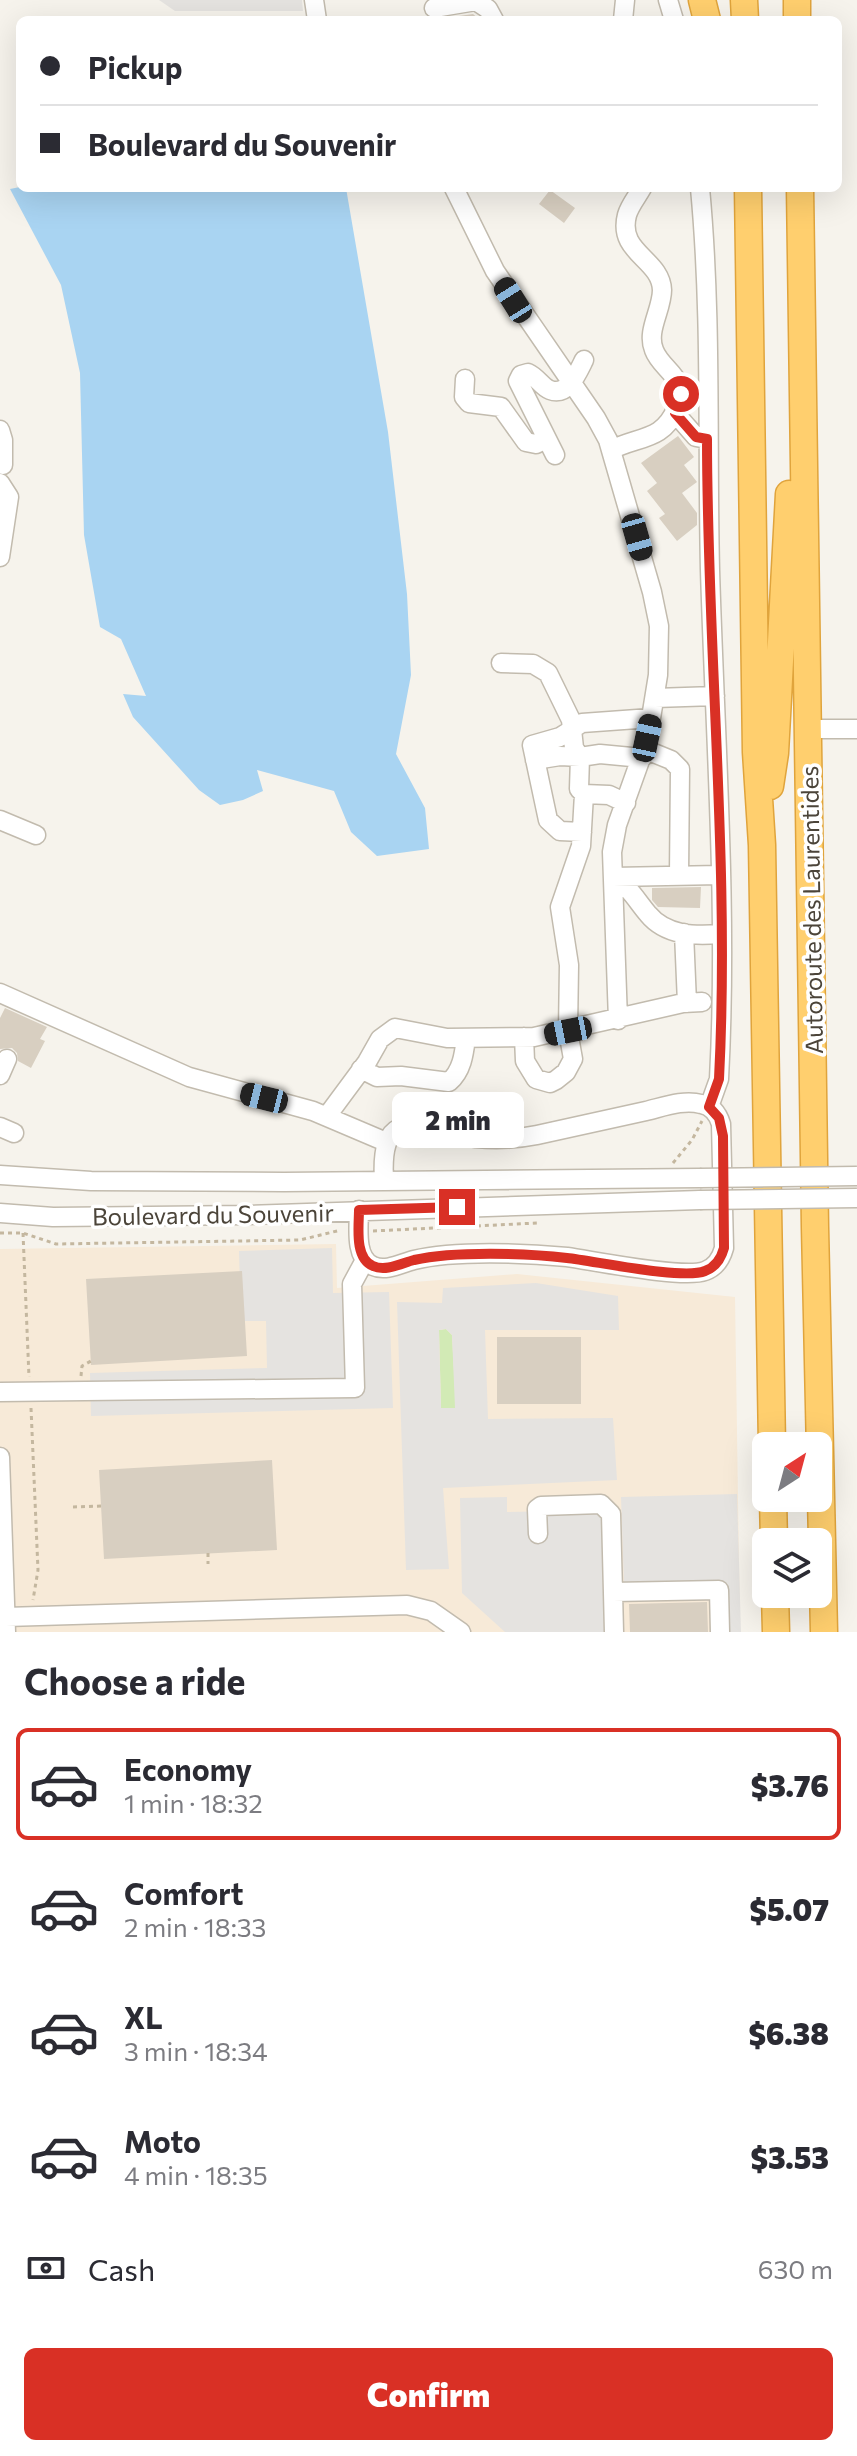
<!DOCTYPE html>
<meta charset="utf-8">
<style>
body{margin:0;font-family:Commissioner,sans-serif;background:#f7f7f7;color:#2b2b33;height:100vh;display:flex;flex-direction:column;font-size:30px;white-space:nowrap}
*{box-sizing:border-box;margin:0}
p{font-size:26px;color:#7c7c81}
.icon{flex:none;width:44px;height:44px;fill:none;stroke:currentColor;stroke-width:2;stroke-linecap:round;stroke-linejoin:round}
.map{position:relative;height:1632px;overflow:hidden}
.panel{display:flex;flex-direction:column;background:#fff;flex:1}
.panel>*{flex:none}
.banner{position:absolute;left:16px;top:16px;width:826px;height:176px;border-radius:12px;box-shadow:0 8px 32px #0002;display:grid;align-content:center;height:176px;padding:0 24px;background:#fff}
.needle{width:52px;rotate:36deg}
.controls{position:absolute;left:752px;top:1432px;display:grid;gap:16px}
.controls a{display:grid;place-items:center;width:80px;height:80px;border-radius:12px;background:#fff;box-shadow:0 8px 32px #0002;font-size:40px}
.end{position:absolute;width:36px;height:36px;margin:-18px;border:10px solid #d93025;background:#fff;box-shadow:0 0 0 4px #fff}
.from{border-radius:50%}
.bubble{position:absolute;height:56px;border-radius:12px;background:#fff;box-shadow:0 8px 32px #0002;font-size:26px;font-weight:800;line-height:56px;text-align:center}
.car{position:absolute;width:24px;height:48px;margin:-24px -12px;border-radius:10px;box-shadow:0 0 6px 2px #0007;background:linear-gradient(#222 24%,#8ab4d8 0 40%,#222 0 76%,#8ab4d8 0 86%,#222 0)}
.banner b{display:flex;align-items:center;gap:28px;height:76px;font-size:30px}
.banner b+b{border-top:2px solid #e1e1e2}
.banner i{width:20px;height:20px;background:#2b2b33}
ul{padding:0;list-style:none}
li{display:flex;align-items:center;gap:24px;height:112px;margin:0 16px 12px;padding:0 8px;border:4px solid transparent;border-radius:12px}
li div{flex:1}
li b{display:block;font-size:30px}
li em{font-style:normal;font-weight:800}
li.current{border-color:#d93025}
li>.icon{width:72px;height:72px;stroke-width:1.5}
h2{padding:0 24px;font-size:36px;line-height:96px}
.pay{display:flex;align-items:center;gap:20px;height:88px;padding:0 24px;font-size:30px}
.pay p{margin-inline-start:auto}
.cta{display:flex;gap:16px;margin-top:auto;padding:16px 24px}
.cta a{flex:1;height:92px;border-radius:12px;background:#d93025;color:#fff;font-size:32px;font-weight:800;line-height:92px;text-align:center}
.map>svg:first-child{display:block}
.commercial{fill:#f7ead8}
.green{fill:#d2eab5}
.parking{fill:#e5e3e0;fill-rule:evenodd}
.water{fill:#a9d4f2}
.building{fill:#d8cfc1}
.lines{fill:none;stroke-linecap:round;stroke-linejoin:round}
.minor-casing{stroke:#c2bbae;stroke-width:21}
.highway-casing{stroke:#e0a43c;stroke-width:29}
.path{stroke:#c4b79f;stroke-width:3;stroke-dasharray:4 4;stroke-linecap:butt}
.minor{stroke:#fff;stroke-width:18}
.highway{stroke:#ffcf6e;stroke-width:26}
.minor-bridge-casing{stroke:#c2bbae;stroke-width:21;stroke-linecap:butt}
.minor-bridge{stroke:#fff;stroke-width:18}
.route{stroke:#d93025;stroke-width:10}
.labels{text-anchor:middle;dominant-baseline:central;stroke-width:7;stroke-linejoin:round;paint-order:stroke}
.street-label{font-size:24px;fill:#4b4439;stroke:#fff}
</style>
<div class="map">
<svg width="857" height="1632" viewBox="0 0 857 1632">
<rect width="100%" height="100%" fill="#f6f3ec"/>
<path class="commercial" d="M336 1244 337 1288 517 1274 735 1297 740 1632H0V1249Z"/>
<path class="green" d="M446 1329 452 1335 456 1408H441L439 1330Z"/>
<path class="parking" d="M159 0H302L303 11H175Z
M332 1248 333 1293 389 1292 393 1408 91 1416 90 1373 267 1368 266 1321H241L239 1251Z
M536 1283 618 1296 619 1330H485L488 1419 613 1418 617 1480 443 1488 449 1569 406 1570 397 1302 442 1303 443 1288ZM446 1329 452 1335 455 1408H441L439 1330Z
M737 1494 741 1632H717L716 1583 624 1585 621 1497Z
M507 1497V1512L607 1510 609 1632H505L462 1593 460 1498Z"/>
<path class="water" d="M20 187 346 188 388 432 407 594 411 675 396 754 425 808 429 849 377 856 351 832 334 791 257 770 263 791 243 800 220 805 199 790 133 717 123 694 146 696 121 639 100 627 84 535 80 373 61 285 10 189Z"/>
<path class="building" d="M473 14 480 20H449L452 17Z
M550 190 575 208 564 223 539 204Z
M678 436 694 457 684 465 697 482 682 493 697 513V525L677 541 659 518 665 514 647 491 657 483 641 463Z
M701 887 700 908 658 907 652 900V888Z
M5 1008 47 1027 40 1039 45 1041 31 1068 18 1061 17 1053 12 1048 0 1049V1018Z
M242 1271 247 1356 91 1365 86 1279Z
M497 1337H581V1404H497Z
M272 1460 277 1550 104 1559 99 1470Z
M707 1602 708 1632H630L629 1604Z"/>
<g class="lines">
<defs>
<path id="minor" d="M314 0 317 20
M668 0 674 20
M434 8 476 1 488 9 494 20
M623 20 625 0
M454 188 495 271 596 418 608 440 652 592 659 626 658 675 651 718 642 755 617 825 612 852 618 1020
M700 188C712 315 707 443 710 570 715 739 728 910 719 1079L709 1107
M465 379 464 397 469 403 501 407 526 442 536 444 546 439
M675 413 696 437 707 439
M0 430 3 440V465
M611 450C638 436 663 441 676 409 680 402 682 393 679 385 674 372 659 364 654 350 646 331 662 310 662 290 661 259 617 253 627 215 630 205 637 197 642 188
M555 455 518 381 521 375 528 373C537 377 542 387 550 390 568 397 578 372 584 360
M0 483 9 497 0 557
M501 663 533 664 548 673 571 720 574 748 580 757 579 789 584 794
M655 698 715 696
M808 729H857
M644 749 671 760 680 769 679 875
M535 760 560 756 580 757 600 754 642 758
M0 820 36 835
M582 832 560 831 548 820 532 745 560 737 582 723 651 718
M613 877C630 887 636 900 648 914 666 936 695 936 720 934
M613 877 720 875
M684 933 687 1003
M0 993 189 1077 313 1111 386 1142
M524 1037 525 1061 536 1079 550 1083 556 1080 566 1072 573 1059 568 1031 569 965 560 907 581 846 584 794 609 795 626 803
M361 1069 377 1077 401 1076 449 1082C462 1071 464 1054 466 1038
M0 1075 7 1059
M327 1116 367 1062 380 1039 395 1028 447 1038 534 1037 683 1003 702 1002
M0 1127 14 1133
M0 1175 91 1181 284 1182 700 1178
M359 1210C359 1226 354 1258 373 1266 386 1272 402 1263 414 1260 455 1250 524 1253 567 1257 595 1261 683 1279 705 1271 716 1267 721 1259 724 1248L721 1124C718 1114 712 1106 701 1104 684 1099 663 1107 646 1111 610 1119 574 1127 537 1135 517 1139 496 1140 476 1138 426 1131 379 1098 384 1180
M0 1213 53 1217 246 1215 700 1200
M0 1392 355 1388 352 1284 365 1260
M0 1457 6 1632
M538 1534 537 1509 541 1506 601 1504 611 1514 614 1632
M613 1592 719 1590 720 1632
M6 1617 407 1605 431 1611 461 1632"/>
<path id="highway" d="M702 0 707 20
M744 0 745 20
M797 0V20
M748 188 756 752 762 845 772 1446
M800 188 815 1227 824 1632
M770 786 775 753 789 494
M773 1498 774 1542
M775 1594 776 1632"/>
</defs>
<use href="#minor" class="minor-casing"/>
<use href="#highway" class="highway-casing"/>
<path class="path" d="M673 1163 692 1140 702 1121
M373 1231 537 1223
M0 1233H23L56 1244 300 1240 341 1230
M23 1233 29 1377
M81 1376 82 1366 91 1361
M31 1408 38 1570 33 1600
M73 1507 101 1506
M208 1553V1564"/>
<use href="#minor" class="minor"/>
<use href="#highway" class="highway"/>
<defs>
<path id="minor-bridge" d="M700 1178 857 1176
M700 1200 857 1198"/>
</defs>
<use href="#minor-bridge" class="minor-bridge-casing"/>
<use href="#minor-bridge" class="minor-bridge"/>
</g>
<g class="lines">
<path class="route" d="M457 1207 359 1210C359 1226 354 1258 373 1266 386 1272 402 1263 414 1260 454 1251 526 1253 567 1258 595 1261 683 1280 705 1271 716 1267 721 1259 724 1248L723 1136 719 1118 709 1107 719 1079C730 866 707 652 707 439L696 437 675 413 681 394"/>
</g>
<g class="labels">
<g class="street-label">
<text transform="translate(811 910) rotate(-91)">Autoroute des Laurentides</text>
<text transform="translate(213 1214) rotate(-1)">Boulevard du Souvenir</text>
</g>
</g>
</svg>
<div class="controls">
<a><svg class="needle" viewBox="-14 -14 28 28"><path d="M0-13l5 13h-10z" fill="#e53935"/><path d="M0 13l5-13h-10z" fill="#7c7c81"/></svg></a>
<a><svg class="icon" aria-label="layers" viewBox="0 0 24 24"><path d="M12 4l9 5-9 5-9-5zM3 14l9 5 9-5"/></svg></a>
</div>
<i class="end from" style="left:681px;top:394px"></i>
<i class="end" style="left:457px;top:1207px"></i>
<div class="bubble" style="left:392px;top:1092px;width:132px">2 min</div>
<i class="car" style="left:513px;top:300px;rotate:328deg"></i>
<i class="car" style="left:637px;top:537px;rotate:164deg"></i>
<i class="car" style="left:647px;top:738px;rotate:12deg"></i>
<i class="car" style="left:568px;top:1031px;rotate:259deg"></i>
<i class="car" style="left:264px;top:1098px;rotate:284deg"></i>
<div class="banner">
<b><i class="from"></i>Pickup</b>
<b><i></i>Boulevard du Souvenir</b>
</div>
</div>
<section class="panel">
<h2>Choose a ride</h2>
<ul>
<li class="current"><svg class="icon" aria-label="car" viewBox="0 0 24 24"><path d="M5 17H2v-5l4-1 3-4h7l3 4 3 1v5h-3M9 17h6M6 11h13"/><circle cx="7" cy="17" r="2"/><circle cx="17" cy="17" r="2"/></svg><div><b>Economy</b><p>1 min · 18:32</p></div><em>$3.76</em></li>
<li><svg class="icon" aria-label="car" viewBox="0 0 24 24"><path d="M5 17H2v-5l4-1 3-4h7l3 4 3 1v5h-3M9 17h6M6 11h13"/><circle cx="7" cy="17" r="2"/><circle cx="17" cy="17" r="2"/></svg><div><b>Comfort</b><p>2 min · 18:33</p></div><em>$5.07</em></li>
<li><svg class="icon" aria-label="car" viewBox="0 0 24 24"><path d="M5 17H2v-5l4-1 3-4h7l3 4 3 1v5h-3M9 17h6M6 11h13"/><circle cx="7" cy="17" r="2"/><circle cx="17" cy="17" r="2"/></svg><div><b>XL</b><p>3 min · 18:34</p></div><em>$6.38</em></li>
<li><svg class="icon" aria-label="car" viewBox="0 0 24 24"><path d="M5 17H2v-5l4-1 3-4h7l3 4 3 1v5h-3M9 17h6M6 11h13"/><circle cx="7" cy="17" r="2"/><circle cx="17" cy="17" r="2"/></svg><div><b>Moto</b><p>4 min · 18:35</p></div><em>$3.53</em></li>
</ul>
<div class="pay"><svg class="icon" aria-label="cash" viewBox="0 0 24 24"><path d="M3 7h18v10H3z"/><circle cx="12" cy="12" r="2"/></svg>Cash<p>630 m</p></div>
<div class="cta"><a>Confirm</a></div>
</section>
